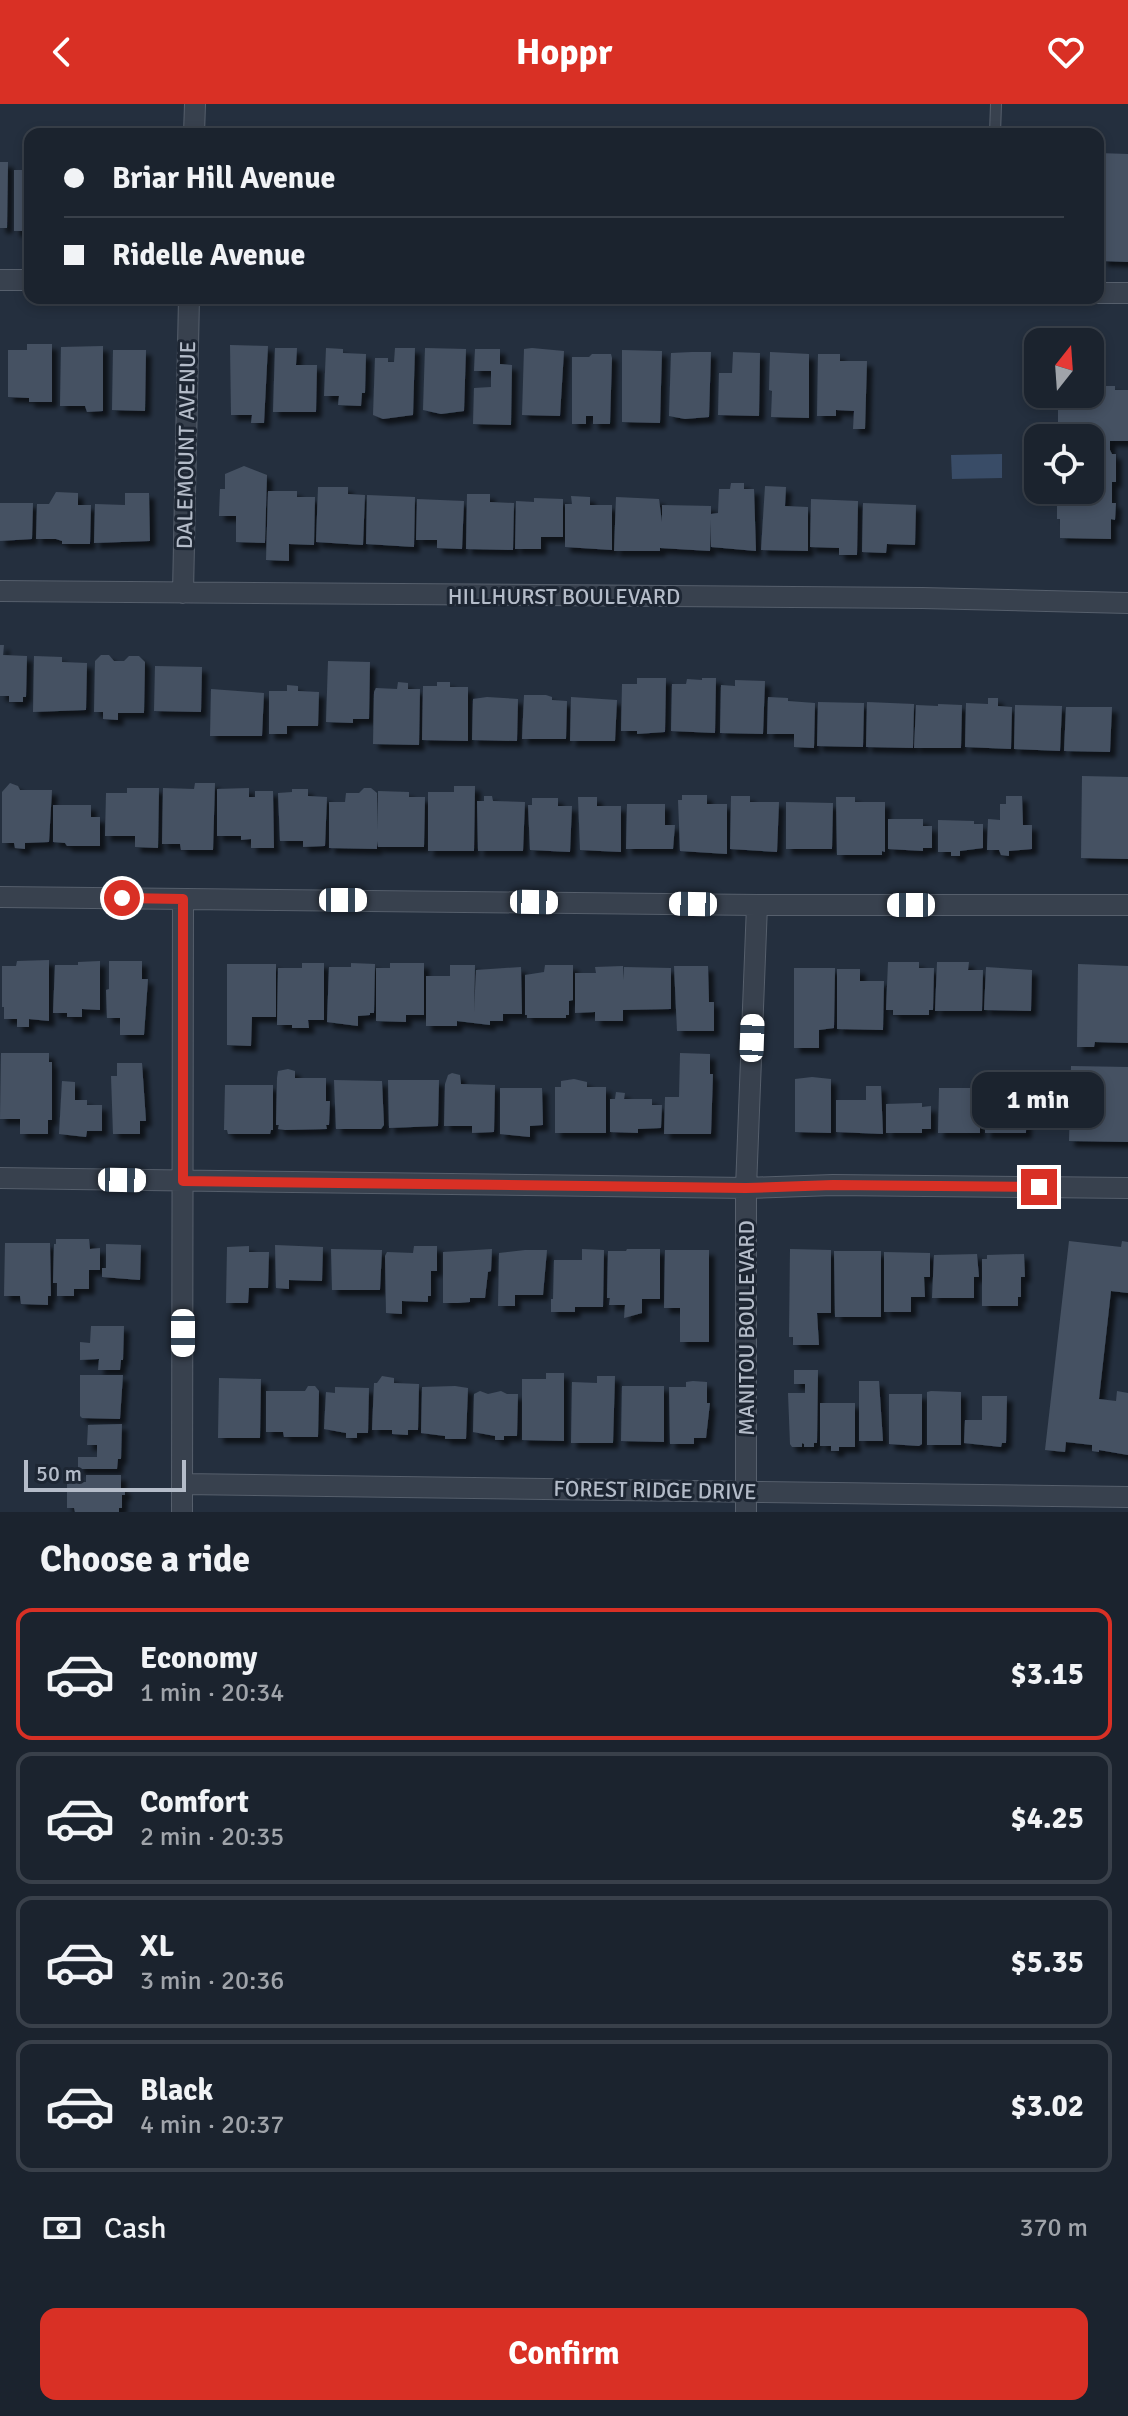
<!DOCTYPE html>
<meta charset="utf-8">
<style>
body{margin:0;font-family:Signika,sans-serif;background:#242b36;color:#f1f3f6;height:100vh;display:flex;flex-direction:column;font-size:30px;white-space:nowrap}
*{box-sizing:border-box;margin:0}
p{font-size:26px;color:#a0a4aa}
.icon{flex:none;width:44px;height:44px;fill:none;stroke:currentColor;stroke-width:2;stroke-linecap:round;stroke-linejoin:round}
.map{position:relative;height:1408px;overflow:hidden}
.sheet{display:flex;flex-direction:column;background:#1b232e;flex:1}
.sheet>*{flex:none}
.banner{position:absolute;left:24px;top:24px;width:1080px;height:176px;border-radius:16px;box-shadow:0 4px 12px #0003,0 0 0 2px #39404a;display:grid;align-content:center;height:176px;padding:0 40px;background:#1b232e}
.needle{width:52px;rotate:17deg}
.controls{position:absolute;left:1024px;top:224px;display:grid;gap:16px}
.controls a{display:grid;place-items:center;width:80px;height:80px;border-radius:16px;background:#1b232e;box-shadow:0 4px 12px #0003,0 0 0 2px #39404a;font-size:40px}
.scale{position:absolute;left:24px;bottom:20px;width:162px;box-sizing:border-box;padding-left:8px;border:4px solid #b4bcc9;border-top:0;font-size:22px;line-height:28px;white-space:nowrap;color:#b4bcc9;-webkit-text-stroke:6px #1d2633;paint-order:stroke}
.end{position:absolute;width:36px;height:36px;margin:-18px;border:10px solid #d93025;background:#fff;box-shadow:0 0 0 4px #fff}
.from{border-radius:50%}
.bubble{position:absolute;height:56px;border-radius:16px;background:#1b232e;box-shadow:0 4px 12px #0003,0 0 0 2px #39404a;font-size:26px;font-weight:700;line-height:56px;text-align:center}
.car{position:absolute;width:24px;height:48px;margin:-24px -12px;border-radius:10px;box-shadow:0 0 6px 2px #0007;background:linear-gradient(#fff 24%,#345 0 40%,#fff 0 76%,#345 0 86%,#fff 0)}
.banner b{display:flex;align-items:center;gap:28px;height:76px;font-size:30px}
.banner b+b{border-top:2px solid #39404a}
.banner i{width:20px;height:20px;background:#f1f3f6}
ul{padding:0;list-style:none}
li{display:flex;align-items:center;gap:24px;height:132px;margin:0 16px 12px;padding:0 24px;border:4px solid #39404a;border-radius:16px}
li div{flex:1}
li b{display:block;font-size:30px}
li em{font-style:normal;font-weight:700}
li.active{border-color:#d93025}
li>.icon{width:72px;height:72px;stroke-width:1.5}
h2{padding:0 40px;font-size:36px;line-height:96px}
.pay{display:flex;align-items:center;gap:20px;height:88px;padding:0 40px;font-size:30px}
.pay p{margin-inline-start:auto}
.action{display:flex;gap:16px;margin-top:auto;padding:16px 40px}
.action a{flex:1;height:92px;border-radius:16px;background:#d93025;color:#fff;font-size:32px;font-weight:700;line-height:92px;text-align:center}
header{display:flex;justify-content:space-between;align-items:center;height:104px;padding:0 40px;background:#d93025;color:#fff;font-size:36px;font-weight:700}
.map>svg:first-child{display:block}
.water{fill:#394c67}
.building{fill:#455162;filter:url(#shadow)}
.lines{fill:none;stroke-linecap:round;stroke-linejoin:round}
.service-casing{stroke:#565f6c;stroke-width:12}
.minor-casing{stroke:#565f6c;stroke-width:22}
.service{stroke:#38414e;stroke-width:10}
.minor{stroke:#38414e;stroke-width:20}
.route{stroke:#d93025;stroke-width:10}
.labels{text-anchor:middle;dominant-baseline:central;stroke-width:6;stroke-linejoin:round;paint-order:stroke}
.street-label{font-size:22px;fill:#b4bcc9;stroke:#1d2633}
</style>
<header><svg class="icon" aria-label="back" viewBox="0 0 24 24"><path d="M15 5l-7 7 7 7"/></svg>Hoppr<svg class="icon" aria-label="heart" viewBox="0 0 24 24"><path d="M12 20l-8-8c-3-5 5-10 8-4 3-6 11-1 8 4z"/></svg></header>
<div class="map">
<svg width="1128" height="1408" viewBox="0 0 1128 1408">
<defs>
<filter id="shadow"><feDropShadow dx="5.5" dy="5.5" stdDeviation="2" flood-color="#0009"/></filter>
</defs>
<rect width="100%" height="100%" fill="#242f3e"/>
<path class="water" d="M1002 350V374L952 375 951 351Z"/>
<path class="building" d="M1098 49 1128 50V158L1102 157V128H1098Z
M0 58H8L7 124H0Z
M14 66H30V127H14Z
M27 240H52V298H29V294L8 293V246H27Z
M230 241 268 242 264 319H251L252 311H231Z
M103 242V307L87 308 85 302H60L61 243Z
M275 244H297L296 261H317L316 308H273Z
M326 244 343 245V249L366 250 365 289H362L361 302 338 301 339 292H324Z
M395 244H415L413 311 383 315 373 311 375 254H388V258H394Z
M425 244 466 245 464 307 441 310 423 306Z
M532 244 564 247 560 312 522 311 524 245Z
M475 245H500V260L512 261 511 321 473 320 474 284 491 283V267H474Z
M113 246H146L145 307 112 306Z
M622 246 662 247 660 319 622 318Z
M692 248H711L709 313 685 315 669 312 671 249Z
M733 248 760 249 759 312 718 311 719 269H732Z
M770 248 809 250V314L771 313 772 287 769 286Z
M592 250H611L612 254 610 320H593V312H586V320H572V253H589Z
M818 250H840V257H867L865 325H853L854 307 836 306V312H817Z
M1100 282H1115V286H1128V337H1110V346L1112 350H1116V378H1112V399H1116L1115 416 1111 415V435L1060 434V415H1057V398H1061V386H1090V334H1061L1062 318H1058V305L1062 306V290H1090V285H1100Z
M244 362 267 371 265 439 236 438V412H219L220 385H225V370Z
M731 379H744V385H754L756 447 711 443V415L710 447 660 444V447H614L616 393 659 395 662 418V401L711 402V410L718 409 719 385H730Z
M765 382 786 383 785 402 808 403V447L761 446Z
M318 383H348V390L365 391 363 441 316 438Z
M268 387H297V393H315L314 441 289 440V457L266 456Z
M56 388 78 389V401H91L90 440H62V437L56 435H36L37 400H49Z
M125 389H149L150 437 94 439 95 400 125 401Z
M467 390H490V398L514 399 513 446 466 445Z
M367 391 415 393 414 443 366 440Z
M571 392 590 393V401H612V446L565 443V400H572Z
M534 394 563 395V433H541V445H515L516 397 534 398Z
M417 395 464 397 462 445 437 444V436H416Z
M811 395 858 397 857 451H839V444L810 443Z
M0 399H33L32 435 0 437Z
M863 399 916 401 915 441 887 440 886 449 862 448Z
M0 541H4L3 551 27 552 26 593H23V598H9V592H0Z
M101 551H109L114 557H124L129 552H139L145 558 144 609H118V616L103 615V608H94L95 557Z
M34 552 62 553V558L87 559 86 606 33 608Z
M328 557 370 558 369 615H353V619L326 618Z
M155 562 202 563 201 608 154 607Z
M637 574H666L665 628 637 630V627H621L622 580H637Z
M702 574H716L715 629 671 627 672 580H686L687 575 702 576Z
M735 576 765 577 763 630 720 629 721 581 735 582Z
M398 578 408 579V585H420L419 641 373 640 374 588 376 584 397 585Z
M437 578H450V583H468V637L422 636 423 582H437Z
M287 581 298 582V587L319 588 318 622H287V630H269V587H287Z
M211 585 264 589 262 632H210Z
M524 591H546L552 593V596L567 597 566 635H522Z
M487 593 518 595 517 637 472 636 473 595Z
M571 593 617 596 615 637H570Z
M768 593 788 594V597L815 599 814 644 794 643V630H767Z
M988 594H998V602L1012 603 1011 645 965 643 966 599 988 600Z
M818 598 864 599 863 643 817 642Z
M867 598 914 600 913 644 866 643Z
M938 600 962 601 961 644H914L916 601 938 602Z
M1015 601 1062 602 1060 647 1014 645Z
M1066 603H1112L1110 648 1064 647Z
M1082 672 1128 673V755L1081 754Z
M10 679 18 682 20 686H52L49 738 25 739V745L15 744 14 739H2V688Z
M195 679H215L213 746H181L180 740H162L163 684 194 685Z
M454 682H475L474 747H428V688H454Z
M127 684H159L158 744 135 743V732H105L106 689H127Z
M249 684V693H255V687H273L274 744H251V735L241 736V732H217V685Z
M364 684H371L377 689V726L378 687 409 688V693H425L424 743H378L377 737V745L329 744V698H345L346 689H359Z
M292 685H308V692L327 693 325 742 303 743V737H280L278 689 292 688Z
M682 691H707V700H727V750L680 747 678 696H682Z
M484 692H492L493 697 525 698 523 747H478L477 697H484Z
M731 692H750V698H779L777 748 730 745Z
M1006 692H1022L1023 721H1032V745L1009 747V752L1001 751 999 746H987L988 715 1000 716V700H1006Z
M578 693H597V702H621V748L580 746Z
M836 693H855V698H885V748L882 747V751H837Z
M532 694H558V702H572L570 748 530 746 528 701H532Z
M786 698 833 699 832 745H786Z
M627 700H665V721H675L673 745H626Z
M53 701H91V713H100V742H67L65 739 53 738Z
M888 715H923V722H932V744H923V747L888 745Z
M938 716 974 717V720H983V744L960 747V752H951V748H938Z
M49 856V917L29 915V923H17V915H4V903H2V862H16L17 857Z
M100 857V906L82 905V913H67V909H53L55 861H78V858Z
M109 857H142V875H148L144 931H120V914H107L106 886 109 885Z
M888 858H919V864H934L933 906H929V911H893V906H886Z
M937 858H969L968 866H983L982 907H935Z
M302 859H324V916H308L309 924H292V921H277L278 864H302Z
M351 859 375 860 374 909H370V911L358 912V922L327 918 329 863H351Z
M390 859H424V911H406V918L376 917V864H390Z
M227 860H276V913H252L251 942 227 941Z
M1078 860 1128 862V939L1095 938 1094 943H1077Z
M450 861H475L474 908 476 866 521 863 522 910H503V917H490V921L457 917V922H426V872H450Z
M545 861H573V896L569 897V911H566V914H527V911H525V871L544 868Z
M623 862V876L624 863 671 864V905L623 906V917H595V908L575 909V869H596L595 863Z
M674 862H708L709 898H714V927H677Z
M986 863 1032 866 1031 907 984 906Z
M794 864H835L834 924 819 926V944H794Z
M837 865H860V877H884L883 926 837 925Z
M1 949H49V958H52V1016H48V1030H20V1015H0Z
M680 949 710 950V970H713L711 1030H664L665 993H679Z
M117 959H142L146 1017H140V1030H113L111 972H117Z
M1071 962 1128 963V1038L1069 1037Z
M288 965 295 967V974H326V997H330L329 1021H326L327 1025 285 1026 278 1025 279 1021H276L277 974 278 967Z
M452 969 460 971 461 980 495 981 494 1028 472 1029V1022H444L445 980 448 971Z
M812 973 831 975V1029L795 1028V975Z
M574 975 587 978V983H606V1029H555V983H561V977Z
M334 976 382 977 384 1021 381 1025H336Z
M388 976H439L438 1022 389 1024Z
M62 977 75 978V996H87V1001H102V1027H87L86 1033 59 1030Z
M225 981H273V1026H271L270 1030H228L227 1026H224Z
M866 982H881L883 1030 836 1028V996H866Z
M500 984H542L543 1021 530 1022V1033L500 1030Z
M939 984H980V1029H938Z
M985 984H1027L1026 1029H985Z
M616 988 625 989 624 995H652V1001H662L661 1024 638 1025V1029L610 1028V995H615Z
M922 999V1003L931 1002V1025H922V1029H886V1000Z
M56 1135H89L90 1145 100 1144V1166H89V1185H74V1192H57V1179H53L54 1140H56Z
M1069 1137 1121 1143 1122 1137 1128 1138V1189L1111 1187 1099 1295 1116 1297 1117 1287 1128 1289V1351L1099 1346V1348L1092 1347V1341L1066 1338 1065 1348 1045 1346Z
M5 1139H50L51 1192H48V1201L21 1200 20 1192H4Z
M106 1140 141 1141 140 1176 102 1173V1164H106Z
M275 1141 323 1143 322 1177 289 1176V1185L276 1184Z
M249 1142V1148H269L268 1184H249L248 1199H226L227 1143Z
M414 1142H437V1167H431V1192H428V1198L402 1197V1210L386 1209 385 1152 387 1148 413 1149Z
M331 1145 382 1146 380 1186H332Z
M492 1145 491 1167 488 1168 485 1194H470V1198L458 1199H443V1148Z
M582 1145 604 1146 603 1203H575V1208H551V1195H553L554 1156H582Z
M627 1145H660V1195H642V1209L624 1214 625 1201H609L610 1194H607L608 1147H626Z
M790 1145 831 1146V1209H817L819 1241H793V1233H789Z
M525 1146H547L543 1191H515V1202H498L499 1149Z
M665 1146H709V1238H680V1204H664Z
M834 1147H881V1213H835Z
M884 1148 930 1149V1173H924L925 1193H911V1208H884Z
M977 1150 979 1173H974V1194H932L934 1151Z
M1024 1150 1025 1173H1021V1193H1018V1202H982V1155H987V1151Z
M91 1222H124L123 1256H121L120 1266H98L99 1255 80 1256V1238L90 1239Z
M794 1266H818L817 1339H814V1343H804V1340L802 1339V1343H792L790 1340 788 1289H805V1280H794Z
M546 1269H564V1337L522 1336V1275H546Z
M80 1271H123L120 1315 82 1314 80 1312Z
M382 1272 394 1274V1279L419 1280 418 1326H408V1331L392 1330V1326H372L374 1279H377Z
M597 1272H615L613 1339H571L572 1278 597 1279Z
M219 1274 261 1275 260 1334H218Z
M693 1277 707 1278V1299H710L706 1334H694V1340H670L669 1283H686V1278Z
M859 1277H879L883 1337H859Z
M308 1282H315L319 1287 318 1333H284L283 1328H266V1287H305Z
M455 1282 468 1284 466 1335H445V1332L421 1329 422 1283Z
M622 1282H664V1338L621 1337Z
M335 1283 369 1284 368 1329H357V1334H346V1329L324 1325 326 1288 335 1289Z
M480 1287 488 1290 501 1287 507 1290H518L517 1332H504V1336H495V1332L473 1328 474 1290Z
M931 1287 961 1288V1341H927V1288Z
M889 1290H922V1340L919 1342 889 1340Z
M982 1292H1007L1006 1339H1002L1001 1343 964 1339 965 1316H982Z
M820 1299H855V1343H839V1347H831V1342H820Z
M122 1320 121 1355H118L117 1365H78V1353H97V1341H87L88 1321Z
M86 1371H121V1384H125V1391H122V1404H119V1408H75L74 1404H67V1378H86Z"/>
<g class="lines">
<defs>
<path id="service" d="M995 30 996 0"/>
<path id="minor" d="M194 30 195 0
M0 176H30
M1098 189H1128
M0 487 922 494 1128 499
M183 489 189 194
M0 793 757 801H1128
M0 1074 746 1084 833 1081 1128 1084
M183 1380 1128 1393
M182 1408 183 795
M746 1408V1084L757 801"/>
</defs>
<use href="#service" class="service-casing"/>
<use href="#minor" class="minor-casing"/>
<use href="#service" class="service"/>
<use href="#minor" class="minor"/>
</g>
<g class="lines">
<path class="route" d="M122 794 183 795V1077L746 1084 833 1081 1039 1083"/>
</g>
<g class="labels">
<g class="street-label">
<text transform="translate(186 341) rotate(-89)">DALEMOUNT AVENUE</text>
<text x="564" y="492">HILLHURST BOULEVARD</text>
<text transform="translate(746 1224) rotate(-90)">MANITOU BOULEVARD</text>
<text transform="translate(655 1386) rotate(1)">FOREST RIDGE DRIVE</text>
</g>
</g>
</svg>
<div class="controls">
<a><svg class="needle" viewBox="-14 -14 28 28"><path d="M0-13l5 13h-10z" fill="#e53935"/><path d="M0 13l5-13h-10z" fill="#a0a4aa"/></svg></a>
<a><svg class="icon" aria-label="locate" viewBox="0 0 24 24"><circle cx="12" cy="12" r="6"/><path d="M12 2v4M12 18v4M2 12h4M18 12h4"/></svg></a>
</div>
<div class="scale">50 m</div>
<i class="end from" style="left:122px;top:794px"></i>
<i class="end" style="left:1039px;top:1083px"></i>
<div class="bubble" style="left:972px;top:968px;width:132px">1 min</div>
<i class="car" style="left:343px;top:796px;rotate:90deg"></i>
<i class="car" style="left:534px;top:798px;rotate:91deg"></i>
<i class="car" style="left:693px;top:800px;rotate:271deg"></i>
<i class="car" style="left:911px;top:801px;rotate:270deg"></i>
<i class="car" style="left:752px;top:934px;rotate:2deg"></i>
<i class="car" style="left:122px;top:1076px;rotate:91deg"></i>
<i class="car" style="left:183px;top:1229px;rotate:180deg"></i>
<div class="banner">
<b><i class="from"></i>Briar Hill Avenue</b>
<b><i></i>Ridelle Avenue</b>
</div>
</div>
<section class="sheet">
<h2>Choose a ride</h2>
<ul>
<li class="active"><svg class="icon" aria-label="car" viewBox="0 0 24 24"><path d="M5 17H2v-5l4-1 3-4h7l3 4 3 1v5h-3M9 17h6M6 11h13"/><circle cx="7" cy="17" r="2"/><circle cx="17" cy="17" r="2"/></svg><div><b>Economy</b><p>1 min · 20:34</p></div><em>$3.15</em></li>
<li><svg class="icon" aria-label="car" viewBox="0 0 24 24"><path d="M5 17H2v-5l4-1 3-4h7l3 4 3 1v5h-3M9 17h6M6 11h13"/><circle cx="7" cy="17" r="2"/><circle cx="17" cy="17" r="2"/></svg><div><b>Comfort</b><p>2 min · 20:35</p></div><em>$4.25</em></li>
<li><svg class="icon" aria-label="car" viewBox="0 0 24 24"><path d="M5 17H2v-5l4-1 3-4h7l3 4 3 1v5h-3M9 17h6M6 11h13"/><circle cx="7" cy="17" r="2"/><circle cx="17" cy="17" r="2"/></svg><div><b>XL</b><p>3 min · 20:36</p></div><em>$5.35</em></li>
<li><svg class="icon" aria-label="car" viewBox="0 0 24 24"><path d="M5 17H2v-5l4-1 3-4h7l3 4 3 1v5h-3M9 17h6M6 11h13"/><circle cx="7" cy="17" r="2"/><circle cx="17" cy="17" r="2"/></svg><div><b>Black</b><p>4 min · 20:37</p></div><em>$3.02</em></li>
</ul>
<div class="pay"><svg class="icon" aria-label="cash" viewBox="0 0 24 24"><path d="M3 7h18v10H3z"/><circle cx="12" cy="12" r="2"/></svg>Cash<p>370 m</p></div>
<div class="action"><a>Confirm</a></div>
</section>
